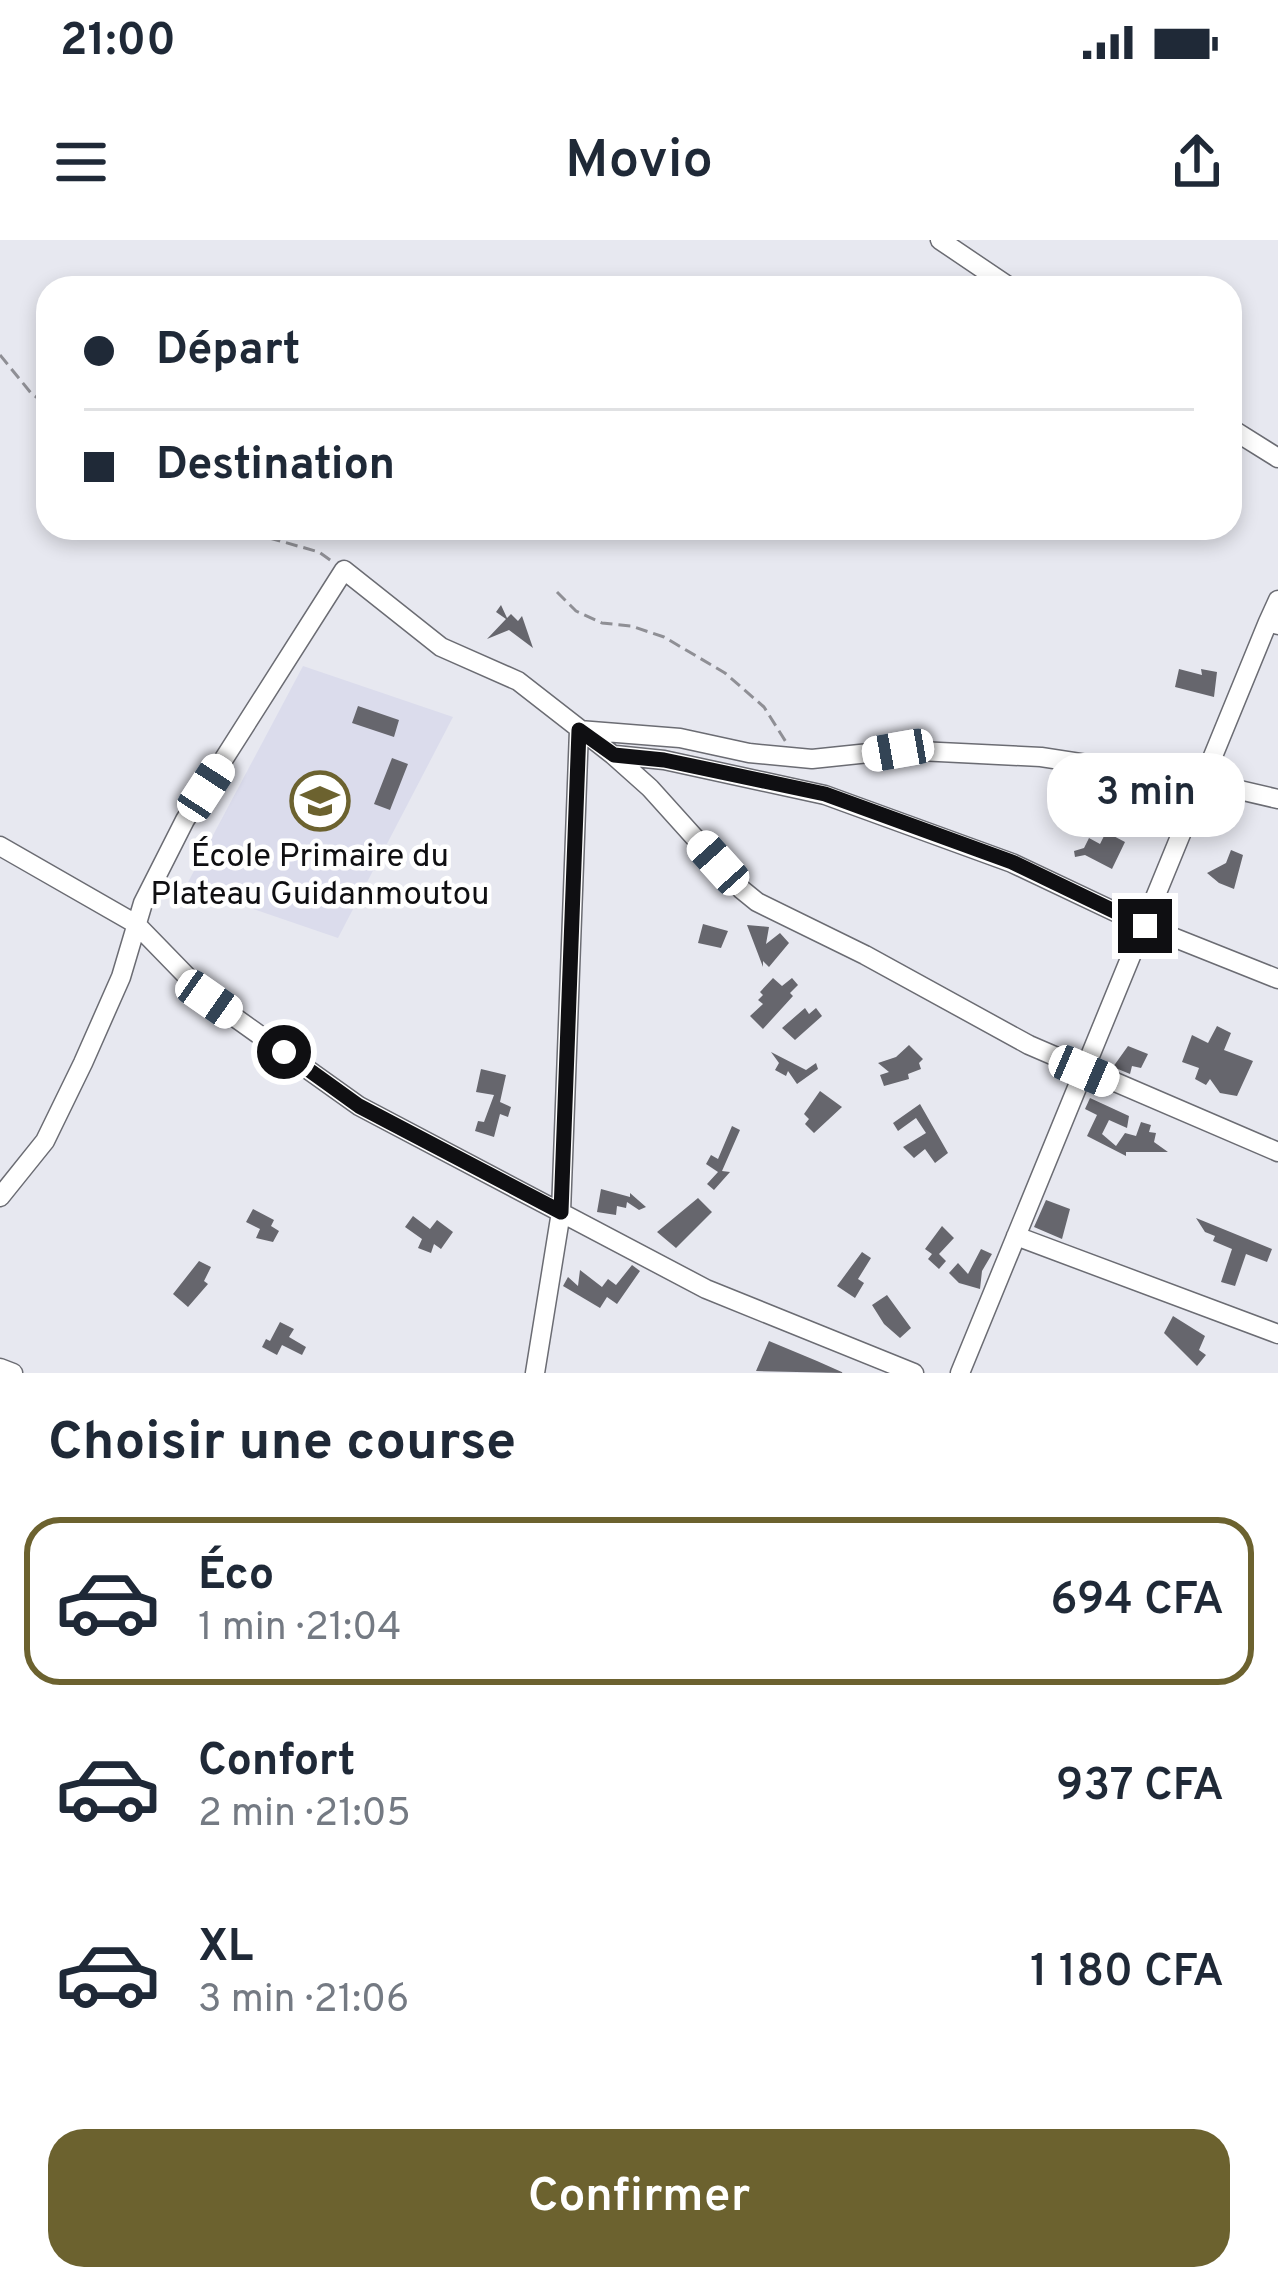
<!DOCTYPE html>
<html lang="fr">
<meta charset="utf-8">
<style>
body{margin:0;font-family:Overpass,sans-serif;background:#f6f6f7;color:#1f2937;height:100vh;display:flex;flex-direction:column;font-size:45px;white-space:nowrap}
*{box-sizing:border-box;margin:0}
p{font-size:39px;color:#747a83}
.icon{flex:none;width:66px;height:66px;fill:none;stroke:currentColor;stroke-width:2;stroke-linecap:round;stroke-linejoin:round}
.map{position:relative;height:1133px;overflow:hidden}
.panel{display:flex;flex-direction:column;background:#fff;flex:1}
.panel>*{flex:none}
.banner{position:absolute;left:36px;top:36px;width:1206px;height:264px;border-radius:36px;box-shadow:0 6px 18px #0003;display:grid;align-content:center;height:264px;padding:0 48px;background:#fff}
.end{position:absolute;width:54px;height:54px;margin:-27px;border:15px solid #0f0f12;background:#fff;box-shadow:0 0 0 6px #fff}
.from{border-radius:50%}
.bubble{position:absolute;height:84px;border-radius:36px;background:#fff;box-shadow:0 6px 18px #0003;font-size:39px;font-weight:600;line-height:84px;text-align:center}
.car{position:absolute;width:36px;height:72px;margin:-36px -18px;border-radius:15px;box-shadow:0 0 9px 3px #0007;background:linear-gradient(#fff 24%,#345 0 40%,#fff 0 76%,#345 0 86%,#fff 0)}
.banner b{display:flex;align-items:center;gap:42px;height:114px;font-size:45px}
.banner b+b{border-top:3px solid #e0e1e3}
.banner i{width:30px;height:30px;background:#1f2937}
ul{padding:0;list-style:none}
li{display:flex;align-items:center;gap:36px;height:168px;margin:0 24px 18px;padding:0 24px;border:6px solid transparent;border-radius:36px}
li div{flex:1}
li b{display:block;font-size:45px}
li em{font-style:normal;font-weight:600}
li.on{border-color:#6c622f}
li>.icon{width:108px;height:108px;stroke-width:1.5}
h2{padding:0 48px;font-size:54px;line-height:144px}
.action{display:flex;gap:24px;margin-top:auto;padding:24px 48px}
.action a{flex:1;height:138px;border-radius:36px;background:#6c622f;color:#fff;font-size:48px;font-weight:600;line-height:138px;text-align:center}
.status{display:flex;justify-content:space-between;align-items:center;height:84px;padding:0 60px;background:#fff;direction:ltr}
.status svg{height:33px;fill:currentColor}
header{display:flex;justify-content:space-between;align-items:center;height:156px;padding:0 48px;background:#fff;font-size:54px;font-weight:600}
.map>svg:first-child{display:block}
.built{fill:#dbdcec}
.building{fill:#66666d}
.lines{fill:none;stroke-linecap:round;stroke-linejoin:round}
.minor-casing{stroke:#6b6c73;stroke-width:21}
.path{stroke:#8f8f95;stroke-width:3;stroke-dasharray:12 6;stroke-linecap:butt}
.minor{stroke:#fff;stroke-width:18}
.route{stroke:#0f0f12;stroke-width:15}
.labels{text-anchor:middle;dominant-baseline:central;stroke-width:9;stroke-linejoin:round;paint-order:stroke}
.poi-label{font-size:33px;fill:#0f0f12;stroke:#fff}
</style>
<div class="status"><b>21:00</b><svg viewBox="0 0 49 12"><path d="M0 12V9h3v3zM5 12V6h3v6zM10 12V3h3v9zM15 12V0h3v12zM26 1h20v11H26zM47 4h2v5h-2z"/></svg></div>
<header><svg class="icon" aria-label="menu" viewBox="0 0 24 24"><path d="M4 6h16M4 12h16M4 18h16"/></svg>Movio<svg class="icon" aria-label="share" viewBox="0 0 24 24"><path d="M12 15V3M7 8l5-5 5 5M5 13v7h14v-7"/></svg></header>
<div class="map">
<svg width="1278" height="1133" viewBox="0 0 1278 1133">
<rect width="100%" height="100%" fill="#e7e8f0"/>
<path class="built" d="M303 426 453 477 338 698 186 646Z"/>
<path class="building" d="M501 365 507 378 511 374 518 381 522 376 533 408 509 390 487 399 506 379 496 372Z
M1179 429 1202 435 1201 429 1217 432 1214 457 1175 447Z
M358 466 399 480 394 497 352 483Z
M392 518 408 524 390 570 374 564Z
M1106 592 1125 602 1112 629 1085 615 1075 617 1074 611 1084 608 1089 598 1100 604Z
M1231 610 1243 615 1234 649 1219 643 1207 633 1226 623Z
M703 684 728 691 721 708 698 703Z
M747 685 769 687 766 704 780 693 789 703 769 727 763 721V727Z
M773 738 782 746 792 738 798 745 790 753 793 756 763 789 750 776 763 764 758 760 763 755 760 752Z
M805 768 809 774 816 768 822 776 795 800 782 788Z
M1217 786 1231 793 1224 810 1253 821 1237 856 1220 853 1210 839 1206 845 1195 839 1199 828 1182 822 1192 795 1208 803Z
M909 805 923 819 919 823 921 829 908 834 909 839 884 846 880 835 889 832 878 823 896 817Z
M1128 806 1148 814 1141 828 1132 826 1130 834 1113 827Z
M771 812 806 830 816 823 818 829 797 844 788 831 786 836 775 830 779 823Z
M481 829 506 835 500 862 511 867 508 877 500 874 494 897 475 891 478 881 484 882 494 855 476 852Z
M820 851 842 867 814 893 805 884 809 879 804 874Z
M1090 858 1129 876 1127 888 1109 880 1102 894 1116 906 1125 893 1136 896 1141 882 1151 885 1149 892 1156 893 1154 902 1168 912H1126V916L1087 896 1097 875 1085 869Z
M920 864 948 913 935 923 925 909 914 918 903 907 926 893 916 878 898 891 893 883Z
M732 886 740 890 722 931 730 932 714 950 707 944 718 932 706 924 711 915 718 919Z
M601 949 630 957V953L646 967 639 970 627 962 626 968 617 966 616 975 597 972Z
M698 958 712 972 676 1008 657 992Z
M1046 960 1070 969 1062 999 1034 987Z
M253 969 274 980 271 986 279 991 273 1002 256 998 260 989 246 982Z
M413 976 430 989 437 980 453 992 441 1009 434 1004 431 1013 418 1008 422 999 405 987Z
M1196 978 1272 1009 1267 1022 1246 1014 1235 1046 1221 1042 1232 1009 1213 1001 1215 996 1205 992Z
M942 986 954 998 939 1014 946 1021 939 1029 928 1019 932 1014 925 1009Z
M981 1009 992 1014 982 1031 980 1049 959 1043 949 1033 958 1023 968 1034Z
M862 1012 871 1018 858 1039 864 1043 855 1058 837 1046Z
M199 1021 211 1027 204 1041 208 1044 188 1067 173 1054Z
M632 1025 640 1031 617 1064 607 1057 600 1068 563 1046 568 1037 578 1046 580 1030 602 1047 608 1039 616 1045Z
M887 1055 911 1088 900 1098 884 1084 872 1065Z
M1173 1076 1205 1096 1199 1110 1206 1115 1197 1126 1164 1093Z
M280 1082 294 1089 289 1097 306 1107 302 1115 282 1105 277 1115 262 1107 266 1099 270 1101Z
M769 1101 817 1121 844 1133 756 1131Z"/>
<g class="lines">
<defs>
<path id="minor" d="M940 0 1011 48
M1230 188 1278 218
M1268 382 1278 360
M615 515 664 520 825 555 1012 623 1145 686 1278 739
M0 606 136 684 209 759 359 866 706 1049 914 1133
M0 957 45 901 83 823 121 737 143 663 185 580 344 330 441 407 518 441 613 515 650 548 741 649 757 662 865 715 1029 805 1278 912
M1016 996 1278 1094
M0 1128 13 1133
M535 1133 561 972 579 490 680 498 749 513 812 519 898 510 1041 517 1205 542 1278 559
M960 1133 1268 382 1278 385"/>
</defs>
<use href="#minor" class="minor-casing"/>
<path class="path" d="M0 115 31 153 48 166
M234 288 319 312 333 322
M557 352 576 371 602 383 631 386 664 397 725 433 764 467 786 502"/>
<use href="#minor" class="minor"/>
</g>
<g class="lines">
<path class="route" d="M284 812 359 866 561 972 579 490 614 515 664 520 825 554 1012 622 1145 686"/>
</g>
<defs>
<symbol id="school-ring" viewBox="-11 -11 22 22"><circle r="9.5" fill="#fff" stroke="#6c622f" stroke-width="1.5"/><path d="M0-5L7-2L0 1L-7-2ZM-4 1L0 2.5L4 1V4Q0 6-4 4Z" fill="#6c622f"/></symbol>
</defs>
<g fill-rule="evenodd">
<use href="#school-ring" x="287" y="528" width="66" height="66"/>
</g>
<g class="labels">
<g class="poi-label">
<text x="320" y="618">École Primaire du<tspan x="320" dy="38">Plateau Guidanmoutou</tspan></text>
</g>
</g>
</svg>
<i class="end from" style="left:284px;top:812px"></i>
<i class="end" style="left:1145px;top:686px"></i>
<div class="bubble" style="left:1047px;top:513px;width:198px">3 min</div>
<i class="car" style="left:898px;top:510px;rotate:260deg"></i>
<i class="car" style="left:206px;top:548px;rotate:33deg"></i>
<i class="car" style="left:718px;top:623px;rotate:318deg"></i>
<i class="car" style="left:209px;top:759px;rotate:125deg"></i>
<i class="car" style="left:1084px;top:831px;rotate:113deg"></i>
<div class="banner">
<b><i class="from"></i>Départ</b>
<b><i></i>Destination</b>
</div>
</div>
<section class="panel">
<h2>Choisir une course</h2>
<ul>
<li class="on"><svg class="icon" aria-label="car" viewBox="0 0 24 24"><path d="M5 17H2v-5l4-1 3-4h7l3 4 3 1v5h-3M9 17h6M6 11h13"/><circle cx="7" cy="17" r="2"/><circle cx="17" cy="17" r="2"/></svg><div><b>Éco</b><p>1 min · 21:04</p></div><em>694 CFA</em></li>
<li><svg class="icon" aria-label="car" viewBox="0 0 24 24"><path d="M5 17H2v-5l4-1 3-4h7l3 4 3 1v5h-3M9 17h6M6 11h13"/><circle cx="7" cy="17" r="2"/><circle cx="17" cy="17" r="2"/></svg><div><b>Confort</b><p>2 min · 21:05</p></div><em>937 CFA</em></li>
<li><svg class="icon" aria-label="car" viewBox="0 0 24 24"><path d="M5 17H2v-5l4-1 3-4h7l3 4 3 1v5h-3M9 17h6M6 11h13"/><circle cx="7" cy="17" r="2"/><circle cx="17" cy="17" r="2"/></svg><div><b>XL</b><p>3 min · 21:06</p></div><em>1 180 CFA</em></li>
</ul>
<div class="action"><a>Confirmer</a></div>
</section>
